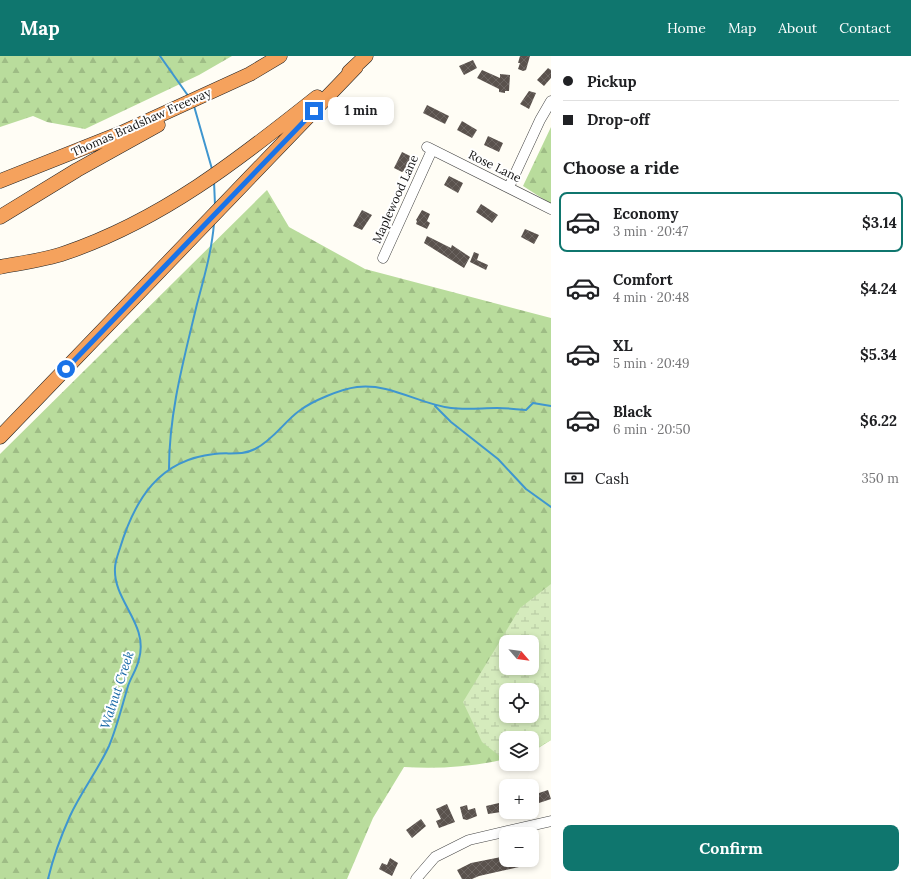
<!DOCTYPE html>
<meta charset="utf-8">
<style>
body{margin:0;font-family:Lora,serif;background:#f6f6f6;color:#202124;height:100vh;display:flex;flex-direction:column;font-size:15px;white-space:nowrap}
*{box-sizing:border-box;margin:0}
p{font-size:13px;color:#757577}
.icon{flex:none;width:22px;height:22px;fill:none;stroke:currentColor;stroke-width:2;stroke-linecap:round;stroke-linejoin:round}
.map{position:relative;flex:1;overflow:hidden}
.sheet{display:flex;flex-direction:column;background:#fff;width:360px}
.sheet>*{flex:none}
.top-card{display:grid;align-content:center;height:88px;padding:0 12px;background:#fff}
.needle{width:26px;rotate:118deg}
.tools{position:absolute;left:499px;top:579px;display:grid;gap:8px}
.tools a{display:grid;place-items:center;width:40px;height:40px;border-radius:8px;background:#fff;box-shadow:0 2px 6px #0003;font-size:20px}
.end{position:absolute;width:18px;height:18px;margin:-9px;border:5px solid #1a73e8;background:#fff;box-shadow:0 0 0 2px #fff}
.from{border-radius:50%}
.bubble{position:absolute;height:28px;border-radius:8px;background:#fff;box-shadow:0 2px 6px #0003;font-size:13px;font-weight:700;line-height:28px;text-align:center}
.top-card b{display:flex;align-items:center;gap:14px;height:38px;font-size:15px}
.top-card b+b{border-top:1px solid #e0e0e0}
.top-card i{width:10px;height:10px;background:#202124}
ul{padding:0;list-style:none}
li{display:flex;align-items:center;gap:12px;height:60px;margin:0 8px 6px;padding:0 4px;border:2px solid transparent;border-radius:8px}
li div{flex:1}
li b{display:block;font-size:15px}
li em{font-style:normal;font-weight:700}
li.on{border-color:#0f766e}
li>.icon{width:36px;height:36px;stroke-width:1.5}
h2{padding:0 12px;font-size:18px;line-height:48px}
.pay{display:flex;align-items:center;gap:10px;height:44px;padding:0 12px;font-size:15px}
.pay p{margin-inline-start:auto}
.action{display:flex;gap:8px;margin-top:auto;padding:8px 12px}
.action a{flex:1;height:46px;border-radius:8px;background:#0f766e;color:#fff;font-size:16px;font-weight:700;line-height:46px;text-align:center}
header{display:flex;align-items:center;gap:24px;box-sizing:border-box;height:56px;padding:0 20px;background:#0f766e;color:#fff}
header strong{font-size:19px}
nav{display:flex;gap:22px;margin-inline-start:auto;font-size:14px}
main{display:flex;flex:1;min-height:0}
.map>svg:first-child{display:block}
.forest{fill:url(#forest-firs);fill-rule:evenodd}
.wetland{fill:url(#wetland-marsh);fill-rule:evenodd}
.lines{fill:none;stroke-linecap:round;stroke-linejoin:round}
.stream{stroke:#3f96cf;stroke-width:2}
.building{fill:url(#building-cross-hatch)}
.minor-casing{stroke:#444;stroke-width:11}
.highway-casing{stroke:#222;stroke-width:15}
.minor{stroke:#fff;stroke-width:10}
.highway{stroke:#f5a25d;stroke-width:14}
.route{stroke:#1a73e8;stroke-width:5}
.labels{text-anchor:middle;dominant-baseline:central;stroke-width:4;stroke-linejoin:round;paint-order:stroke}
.street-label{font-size:12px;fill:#111;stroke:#fff}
.water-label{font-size:13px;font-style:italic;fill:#1768a6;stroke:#fff}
</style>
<header>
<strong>Map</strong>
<nav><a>Home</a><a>Map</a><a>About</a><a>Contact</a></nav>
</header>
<main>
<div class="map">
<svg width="551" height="823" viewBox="0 0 551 823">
<defs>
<pattern id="forest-firs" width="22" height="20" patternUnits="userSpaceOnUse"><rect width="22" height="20" fill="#b9dc9c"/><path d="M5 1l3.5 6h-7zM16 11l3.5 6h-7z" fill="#9ebc85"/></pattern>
<pattern id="wetland-marsh" width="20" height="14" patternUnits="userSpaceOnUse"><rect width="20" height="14" fill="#d5ebbd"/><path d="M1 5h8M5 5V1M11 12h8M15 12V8" fill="none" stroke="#b6c8a1"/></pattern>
<pattern id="building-cross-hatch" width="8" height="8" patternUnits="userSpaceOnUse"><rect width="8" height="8" fill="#5a524d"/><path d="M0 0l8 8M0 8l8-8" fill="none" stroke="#6d6662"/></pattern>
</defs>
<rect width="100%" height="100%" fill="#fffdf5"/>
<path class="forest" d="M0 0H232L199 19 85 73 47 66 33 60 0 71Z
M551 71V148L523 130Z
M267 134 289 171 365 213 551 262V684L532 696V682H506V703C473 711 438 713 404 711L373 762 347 823H0V398ZM506 586H532V612H506ZM506 634H532V660H506Z"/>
<path class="wetland" d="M551 528V684L532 695V682H506V701L502 702 482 686 463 646 520 552ZM506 586H532V612H506ZM506 634H532V660H506Z"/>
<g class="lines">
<path class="stream" d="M160 0 189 41
M194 50 212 113
M214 125 215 149
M435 350 451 366 498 403 526 433 551 451
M169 413C169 356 184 303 197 248 204 222 212 194 214 167
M48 823C53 802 61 780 70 760 81 736 98 714 109 690 117 671 122 650 128 630 131 621 137 613 139 603 149 568 113 545 115 512 115 506 118 498 120 492 135 443 159 404 214 398 227 396 242 400 255 393 273 384 284 366 299 355 312 345 341 333 357 331 391 327 418 348 451 352 466 354 482 352 497 352 506 352 516 353 526 354L533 347 551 350"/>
</g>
<path class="building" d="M520 0H530L526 14 523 15 518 13 520 7H518Z
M473 4 477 12 464 19 459 10Z
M548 12 551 14V22L544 30 537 24Z
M482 14 500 22V18L510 19 509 35H505V37L499 36V33L477 22Z
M529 35 536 37 529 53 520 48Z
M427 49 449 60 445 68 423 57Z
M462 65 477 74 472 82 457 74Z
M488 80 503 87 499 96 484 89Z
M402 96 410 100V103L405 114 402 116 394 112Z
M449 120 463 127 458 137 444 129Z
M481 148 498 159 492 167 476 156Z
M362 154 372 159 362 174 353 170Z
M422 154 430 158 427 165 430 167 427 173 416 168 417 165 416 164Z
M525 173 539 179 534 188 521 181Z
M427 180 451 192 452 189 470 201 464 212 424 187Z
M474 196 479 198 477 204 488 209 486 214 470 206Z
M548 734 551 743 539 747 536 738Z
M499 747 501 756 488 758 486 750Z
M447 748 455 766 439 772 436 765 441 763 436 753Z
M467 749 468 754 475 752 477 760 467 764 463 763 460 751Z
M421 763 426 770 412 782 406 774Z
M506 800V804H518L519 811 479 820 472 823H462L457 814 471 807Z
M390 802 398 807 392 820 379 813 382 807 387 809Z"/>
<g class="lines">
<defs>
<path id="minor" d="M427 91 551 153
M509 131 540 64 551 45
M383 202 432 94
M416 823 435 801 469 784 551 765"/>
<path id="highway" d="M349 16 366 0
M0 125 121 77 250 18 280 0
M0 161 77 114 158 69
M0 211C21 207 45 204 65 197 162 164 238 104 317 41
M0 381 356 11"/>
</defs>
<use href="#minor" class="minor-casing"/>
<use href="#highway" class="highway-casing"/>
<use href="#minor" class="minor"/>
<use href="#highway" class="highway"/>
</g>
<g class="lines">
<path class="route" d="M66 313 314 55"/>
</g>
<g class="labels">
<g class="street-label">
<text transform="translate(141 66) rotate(-24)">Thomas Bradshaw Freeway</text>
<text transform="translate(495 110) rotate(26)">Rose Lane</text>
<text transform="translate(395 143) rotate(-66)">Maplewood Lane</text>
</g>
<g class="water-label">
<text transform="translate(117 634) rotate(-72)">Walnut Creek</text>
</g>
</g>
</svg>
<div class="tools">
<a><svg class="needle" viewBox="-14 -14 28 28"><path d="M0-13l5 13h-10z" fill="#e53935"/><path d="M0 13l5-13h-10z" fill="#757577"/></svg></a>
<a><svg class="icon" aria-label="locate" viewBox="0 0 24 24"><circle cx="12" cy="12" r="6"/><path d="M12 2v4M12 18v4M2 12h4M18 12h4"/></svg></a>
<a><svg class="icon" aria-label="layers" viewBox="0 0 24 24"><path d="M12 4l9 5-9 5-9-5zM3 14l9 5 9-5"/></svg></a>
<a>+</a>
<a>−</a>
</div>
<i class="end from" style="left:66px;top:313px"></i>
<i class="end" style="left:314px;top:55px"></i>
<div class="bubble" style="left:328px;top:41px;width:66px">1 min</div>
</div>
<section class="sheet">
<div class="top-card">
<b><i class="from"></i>Pickup</b>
<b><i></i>Drop-off</b>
</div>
<h2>Choose a ride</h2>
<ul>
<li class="on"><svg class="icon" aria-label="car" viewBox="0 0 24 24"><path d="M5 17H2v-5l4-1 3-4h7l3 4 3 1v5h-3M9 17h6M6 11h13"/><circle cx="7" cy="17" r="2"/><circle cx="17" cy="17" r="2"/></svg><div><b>Economy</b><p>3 min · 20:47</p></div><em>$3.14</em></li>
<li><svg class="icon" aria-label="car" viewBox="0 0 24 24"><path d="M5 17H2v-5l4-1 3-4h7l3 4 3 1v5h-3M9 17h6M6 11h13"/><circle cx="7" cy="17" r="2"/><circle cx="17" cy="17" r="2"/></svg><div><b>Comfort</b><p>4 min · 20:48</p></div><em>$4.24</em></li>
<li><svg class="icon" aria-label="car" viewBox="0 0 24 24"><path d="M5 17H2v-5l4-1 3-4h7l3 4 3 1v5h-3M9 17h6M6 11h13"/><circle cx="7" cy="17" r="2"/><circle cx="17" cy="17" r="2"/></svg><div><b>XL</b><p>5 min · 20:49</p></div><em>$5.34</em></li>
<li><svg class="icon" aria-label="car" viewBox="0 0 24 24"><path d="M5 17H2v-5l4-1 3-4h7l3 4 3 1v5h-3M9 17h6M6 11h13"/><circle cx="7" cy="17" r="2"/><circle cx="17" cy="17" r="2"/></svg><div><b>Black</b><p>6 min · 20:50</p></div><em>$6.22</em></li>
</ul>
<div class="pay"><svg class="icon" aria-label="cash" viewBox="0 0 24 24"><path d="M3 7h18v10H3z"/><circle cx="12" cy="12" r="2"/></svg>Cash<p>350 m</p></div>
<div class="action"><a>Confirm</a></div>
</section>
</main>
